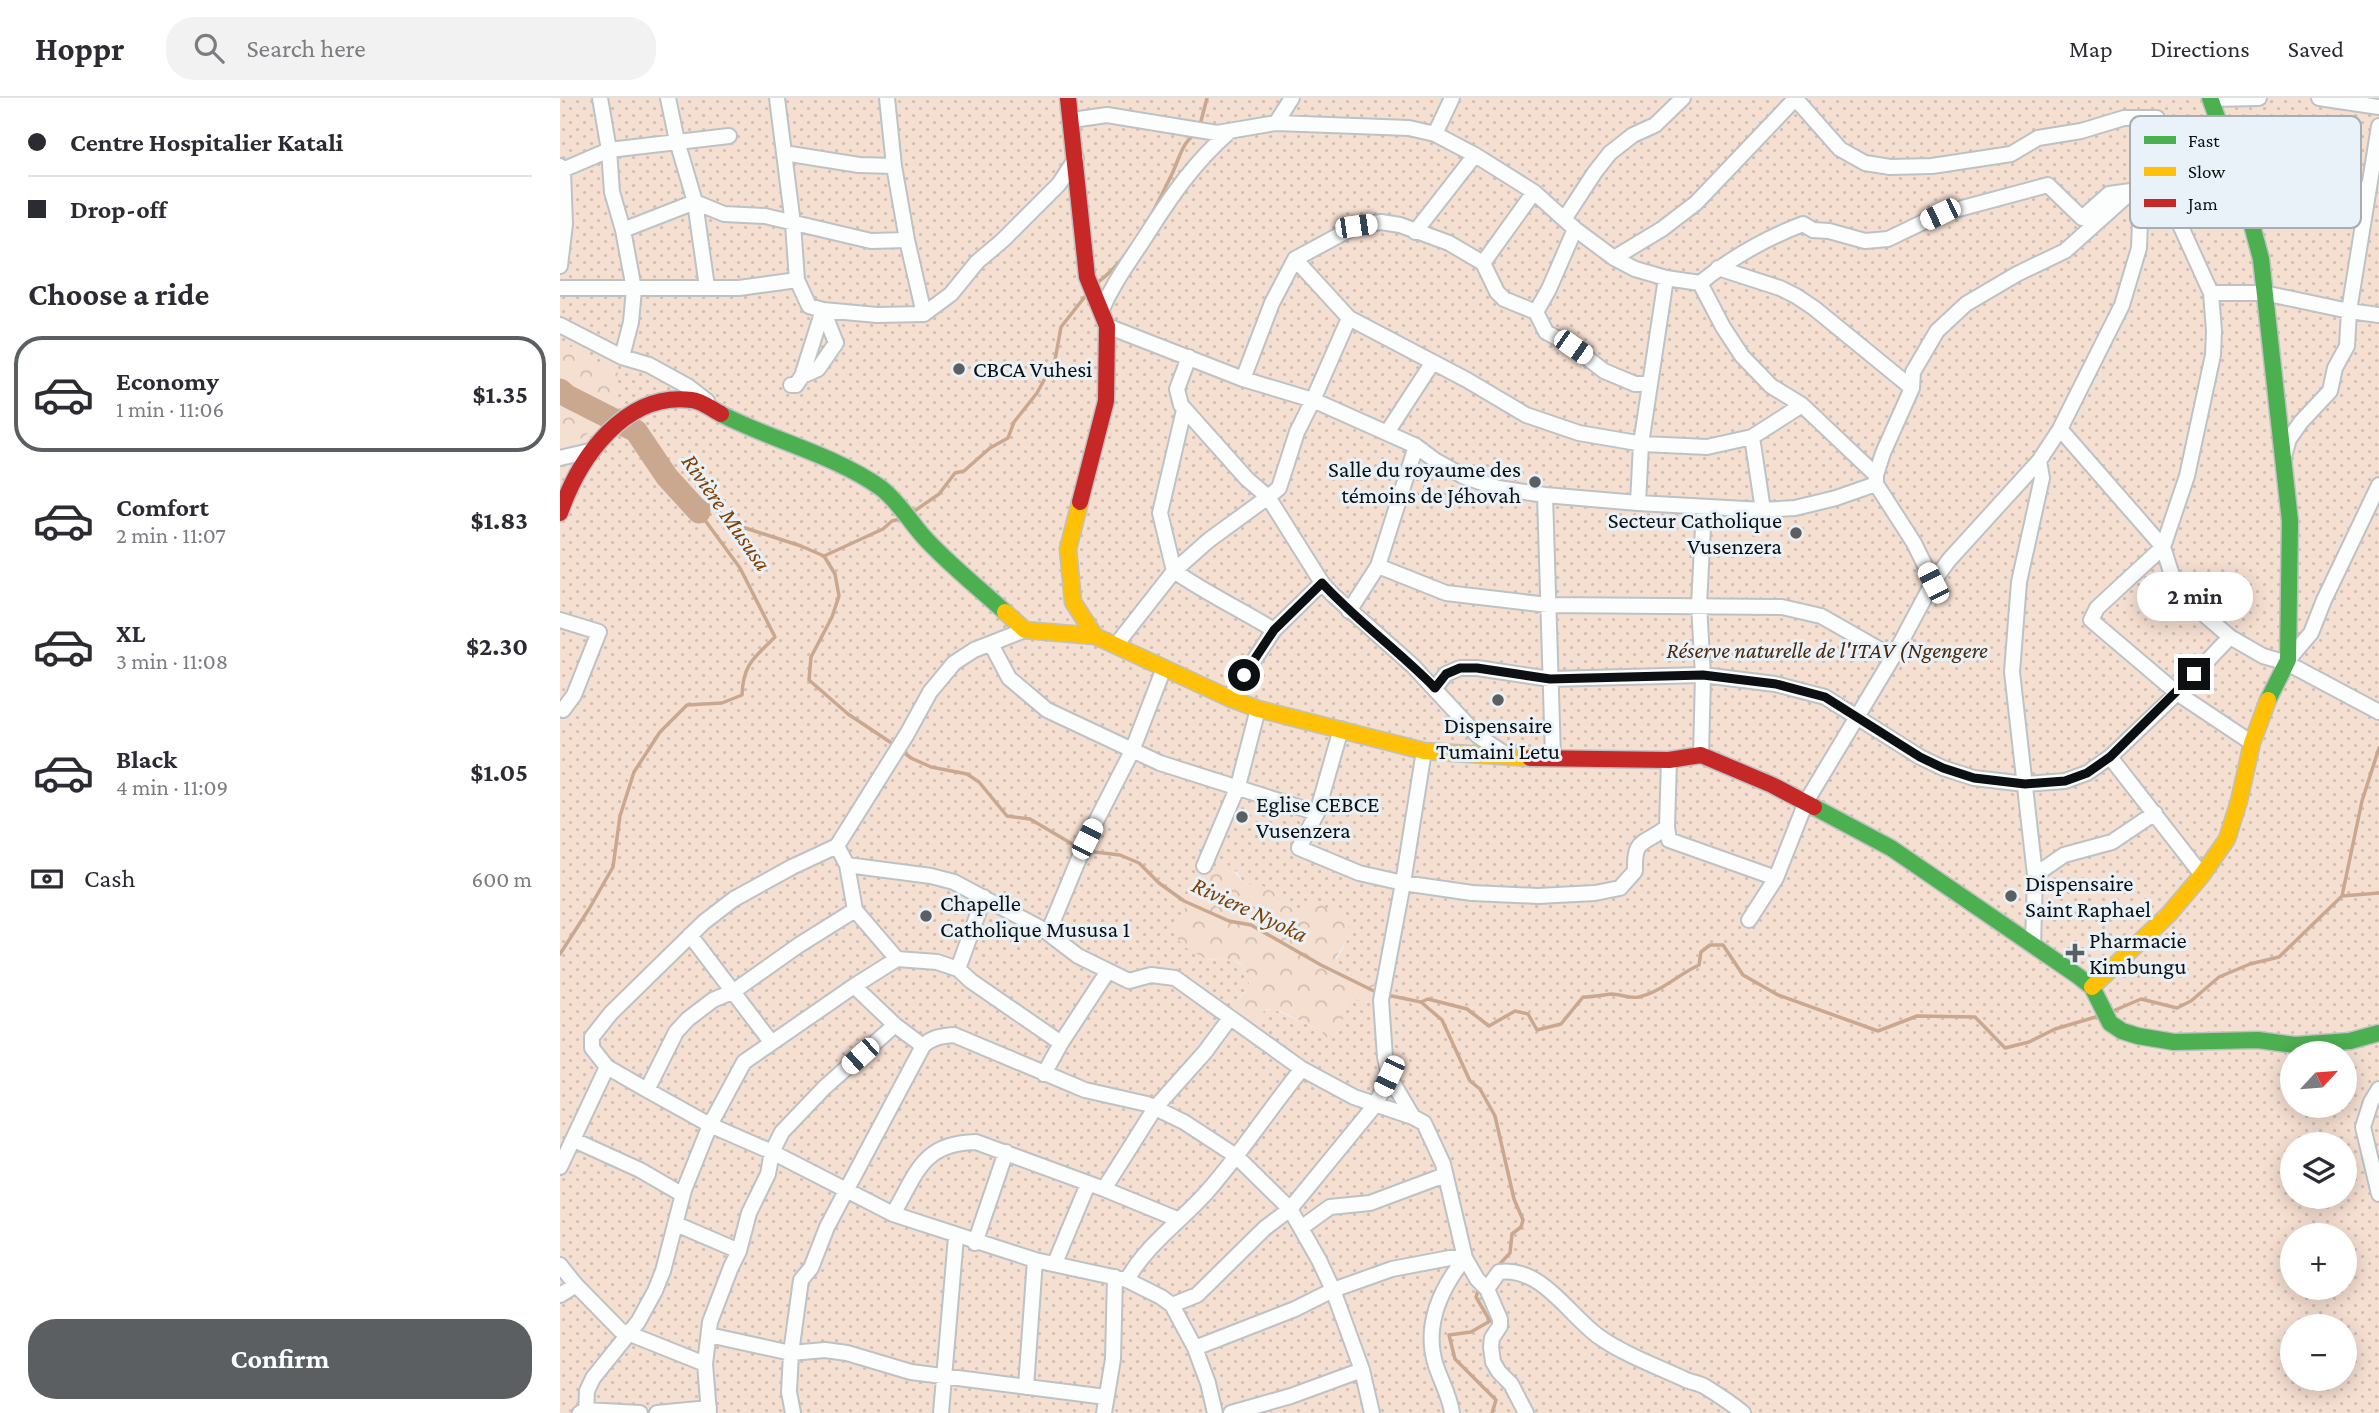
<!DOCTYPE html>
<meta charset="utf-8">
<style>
body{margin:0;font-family:"Crimson Pro",serif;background:#f2f2f3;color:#2b2b33;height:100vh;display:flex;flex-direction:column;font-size:26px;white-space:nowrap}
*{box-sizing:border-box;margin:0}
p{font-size:23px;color:#7c7c81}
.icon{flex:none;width:38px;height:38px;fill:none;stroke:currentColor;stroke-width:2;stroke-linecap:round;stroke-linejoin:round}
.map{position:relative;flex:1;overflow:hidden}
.sheet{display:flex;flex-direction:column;background:#fff;width:560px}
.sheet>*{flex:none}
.top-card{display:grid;align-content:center;height:154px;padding:0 28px;background:#fff}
.needle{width:46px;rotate:64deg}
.fabs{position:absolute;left:1720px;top:943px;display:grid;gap:14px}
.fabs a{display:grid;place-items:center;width:77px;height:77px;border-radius:50%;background:#fff;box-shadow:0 4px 18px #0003;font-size:35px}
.end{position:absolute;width:32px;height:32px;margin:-16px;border:9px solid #0d1012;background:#fff;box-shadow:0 0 0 4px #fff}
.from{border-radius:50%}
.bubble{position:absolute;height:49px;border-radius:24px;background:#fff;box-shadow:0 4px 18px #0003;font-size:23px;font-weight:700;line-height:49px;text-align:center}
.car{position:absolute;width:21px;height:42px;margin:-21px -10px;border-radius:9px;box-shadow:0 0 5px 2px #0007;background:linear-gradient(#fff 24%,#345 0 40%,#fff 0 76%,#345 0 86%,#fff 0)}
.top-card b{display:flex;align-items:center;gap:24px;height:66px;font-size:26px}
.top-card b+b{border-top:2px solid #e1e1e2}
.top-card i{width:18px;height:18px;background:#2b2b33}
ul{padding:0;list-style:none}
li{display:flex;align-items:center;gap:21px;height:116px;margin:0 14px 10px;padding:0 14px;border:4px solid transparent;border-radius:28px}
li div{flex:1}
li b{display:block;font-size:26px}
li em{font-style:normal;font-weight:700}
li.active{border-color:#5b5f61}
li>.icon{width:63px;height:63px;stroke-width:1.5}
h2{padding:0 28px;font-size:32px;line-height:84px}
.pay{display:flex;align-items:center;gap:18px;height:77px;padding:0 28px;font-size:26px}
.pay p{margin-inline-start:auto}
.button{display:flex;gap:14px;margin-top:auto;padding:14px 28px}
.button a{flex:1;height:80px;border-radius:28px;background:#5b5f61;color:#fff;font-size:28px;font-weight:700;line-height:80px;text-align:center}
header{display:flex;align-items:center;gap:42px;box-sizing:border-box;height:98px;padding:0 35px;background:#fff;border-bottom:2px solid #e1e1e2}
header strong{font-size:33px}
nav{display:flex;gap:38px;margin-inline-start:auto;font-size:24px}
.search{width:490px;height:63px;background:#f2f2f3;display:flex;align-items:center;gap:18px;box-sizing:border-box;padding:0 24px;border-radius:28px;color:#7c7c81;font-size:26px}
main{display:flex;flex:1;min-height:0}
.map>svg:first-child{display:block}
.green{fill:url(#green-dots);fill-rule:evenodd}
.forest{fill:url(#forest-crowns)}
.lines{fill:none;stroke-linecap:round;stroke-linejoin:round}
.stream{stroke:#caa890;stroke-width:3.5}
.river{stroke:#caa890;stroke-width:23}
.street-casing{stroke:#bec2c4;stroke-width:18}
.fast-casing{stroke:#bec2c4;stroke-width:19}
.slow-casing{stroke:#bec2c4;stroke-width:19}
.jam-casing{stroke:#bec2c4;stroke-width:19}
.street{stroke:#fcfdfd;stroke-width:14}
.fast{stroke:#4caf50;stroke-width:16}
.slow{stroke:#ffc107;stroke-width:16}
.jam{stroke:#c62828;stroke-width:16}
.route{stroke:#0d1012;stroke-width:9}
.poi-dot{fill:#5b5f61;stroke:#e8f2f8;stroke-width:2.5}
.labels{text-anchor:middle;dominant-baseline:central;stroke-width:6;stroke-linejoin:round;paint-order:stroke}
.poi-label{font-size:23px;fill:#0d1012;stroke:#e8f2f8;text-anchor:start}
.park-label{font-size:23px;font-style:italic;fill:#4c290d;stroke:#e8f2f8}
.water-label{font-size:24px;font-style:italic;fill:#803f00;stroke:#e8f2f8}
.key{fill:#e8f2f8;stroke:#a6aeb3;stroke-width:2}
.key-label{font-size:19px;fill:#0d1012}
</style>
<header>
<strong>Hoppr</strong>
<div class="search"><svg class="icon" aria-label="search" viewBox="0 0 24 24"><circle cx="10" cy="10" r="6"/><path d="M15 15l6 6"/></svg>Search here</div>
<nav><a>Map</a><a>Directions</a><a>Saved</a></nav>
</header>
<main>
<section class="sheet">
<div class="top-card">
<b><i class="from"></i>Centre Hospitalier Katali</b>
<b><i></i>Drop-off</b>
</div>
<h2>Choose a ride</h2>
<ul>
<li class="active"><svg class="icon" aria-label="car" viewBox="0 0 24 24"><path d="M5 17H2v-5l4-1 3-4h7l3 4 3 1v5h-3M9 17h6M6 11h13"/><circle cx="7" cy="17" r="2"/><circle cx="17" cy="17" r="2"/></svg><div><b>Economy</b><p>1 min · 11:06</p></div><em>$1.35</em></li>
<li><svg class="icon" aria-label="car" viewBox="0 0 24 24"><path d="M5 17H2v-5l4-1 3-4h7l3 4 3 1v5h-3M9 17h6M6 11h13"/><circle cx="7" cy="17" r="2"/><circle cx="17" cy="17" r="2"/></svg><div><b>Comfort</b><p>2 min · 11:07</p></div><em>$1.83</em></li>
<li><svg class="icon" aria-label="car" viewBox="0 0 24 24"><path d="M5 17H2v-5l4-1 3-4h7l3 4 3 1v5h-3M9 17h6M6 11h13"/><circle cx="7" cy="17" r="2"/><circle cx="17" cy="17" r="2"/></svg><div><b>XL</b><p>3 min · 11:08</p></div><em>$2.30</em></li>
<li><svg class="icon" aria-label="car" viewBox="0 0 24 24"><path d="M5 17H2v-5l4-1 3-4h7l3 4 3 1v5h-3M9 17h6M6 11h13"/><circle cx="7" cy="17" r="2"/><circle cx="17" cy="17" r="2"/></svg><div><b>Black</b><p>4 min · 11:09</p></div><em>$1.05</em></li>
</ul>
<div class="pay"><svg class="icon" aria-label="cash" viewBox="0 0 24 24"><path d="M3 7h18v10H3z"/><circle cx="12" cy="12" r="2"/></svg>Cash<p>600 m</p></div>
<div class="button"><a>Confirm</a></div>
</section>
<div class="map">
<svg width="1819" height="1315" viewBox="0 0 1819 1315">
<defs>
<pattern id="green-dots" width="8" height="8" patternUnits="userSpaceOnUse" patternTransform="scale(1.75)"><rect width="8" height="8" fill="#f5dfd1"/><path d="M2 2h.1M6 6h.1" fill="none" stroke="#d1beb2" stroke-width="1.8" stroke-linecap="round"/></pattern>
<pattern id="forest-crowns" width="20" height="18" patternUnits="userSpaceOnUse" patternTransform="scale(1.75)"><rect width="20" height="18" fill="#f5dfd1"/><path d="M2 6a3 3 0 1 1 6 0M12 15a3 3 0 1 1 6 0" fill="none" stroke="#d1beb2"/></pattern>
</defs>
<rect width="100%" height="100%" fill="#ecf1f4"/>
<path class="green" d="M0 0H1819V1315H0V355L29 335 58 275 0 243ZM676 773 684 785 714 794 721 805 736 812 753 803 790 837 775 864 782 873 798 878 809 905 789 901 782 909 777 935 760 932 713 911 704 913 696 925C688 924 676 917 672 909L688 889 690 880 685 870 671 860 648 862 625 849V809L636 797 645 781ZM1732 956H1785V1008H1732ZM1732 1046H1785V1099H1732ZM1732 1138H1785V1190H1732ZM1732 1228H1785V1281H1732Z"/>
<path class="forest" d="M0 243 58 275V301L29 335 0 355Z
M667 766 684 785 692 788H703L714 794 721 805 735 812 753 803C769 811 790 817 790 837L776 859 777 867 789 876 811 880 815 887 809 905 789 901 782 908 784 919 774 939 768 941 760 932 720 913 709 911 704 913 696 925 690 924 672 909C676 902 683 898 687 891 690 885 690 881 687 875 679 857 664 860 648 862 638 856 622 850 617 839 609 823 630 806 637 796 642 788 645 779 652 773 656 769 662 768 667 766Z"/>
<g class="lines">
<path class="stream" d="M640 27 647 0
M537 185C571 160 593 115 611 78 619 62 621 46 635 36
M107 379 179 428 241 448 264 458 275 476 279 498 272 519 251 559 249 582 288 616 336 648
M353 414 379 396 395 375 404 373 430 350 448 340 454 324 477 295 495 262 501 229 527 196
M264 458 323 431 332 423 340 421
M342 653 351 660 371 669 407 676 419 684 447 718 470 721 519 750
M526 753 560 757 579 765 599 785 624 803 669 823 691 827 761 867 820 896
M1782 798 1819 795
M0 856 29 811 53 769 60 718 74 674 100 634 127 607 162 605 182 597C183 566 194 560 215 539L180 470 139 414
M827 897 861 904 882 922 910 983 920 991 935 1018 954 1101 963 1122 961 1129 952 1136 950 1155 936 1170
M861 904 868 901 907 911 929 928 955 913 968 916 977 932 1001 926 1023 899C1032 899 1042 897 1051 896 1061 896 1069 901 1079 899 1101 894 1119 876 1139 867L1141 854 1150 847H1163L1183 877 1218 897 1318 933 1357 918 1415 919 1445 950 1469 944 1495 931 1539 918
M1553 913 1581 901 1617 910 1631 903 1659 879 1690 866 1719 859 1782 798 1802 703 1819 650
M919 1189 916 1199 930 1223 911 1234 889 1237 895 1261 936 1302 932 1315"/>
<path class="river" d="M0 292 7 298 76 333 107 379 139 414"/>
<defs>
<path id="street" d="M40 0 49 52 52 94 63 132 74 191 71 224 62 259
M108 0 117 43 135 104 147 189
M217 0 233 126 237 182 249 208 263 212 242 278 236 287H231
M327 0 334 68 347 142 364 216
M1235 0 1280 51 1305 65 1330 69 1372 68 1451 56 1478 40 1521 33 1564 20H1597L1600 68 1598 90 1617 120 1651 195 1654 233 1653 257 1627 378 1603 449 1537 510 1531 522 1617 595 1692 645
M1759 0 1819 9
M1651 1 1699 0
M512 22 547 17 657 35 716 25 849 30 875 36 915 57 974 94 1015 131 1054 160 1075 171 1106 180 1140 185C1171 160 1206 140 1243 126L1253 132 1269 133 1305 143 1328 141 1380 116 1488 87 1522 120 1549 96 1571 93
M716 25 732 0
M875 36 892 0
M224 55 299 67 334 68
M0 68 3 73 5 126 0 168
M0 73 49 52 169 38
M1681 86 1713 80 1804 91 1806 105
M1005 120 1035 74 1050 55 1073 37 1095 27 1123 0
M63 132 135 104 164 116 205 118 311 143 347 142
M855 134 915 57
M1054 160 1102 131 1136 105 1236 0
M735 161 789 220 907 282 966 317 1019 335 1083 346 1147 349 1192 339 1242 307
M923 165 974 94
M1158 170 1220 190 1236 198 1254 210 1352 290
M1140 185 1163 229 1182 258 1211 288 1242 307 1316 377
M0 190H179L237 182
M1651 195H1704L1789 213 1819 217
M541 213C555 181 573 159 591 130 614 94 636 63 669 34
M976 214 989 191 1015 131
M789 220 753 302 737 334 719 390 708 399 762 485 772 496 853 568 918 638 950 659
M0 227 62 259 89 267 129 289 147 303
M547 228 683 281 753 302 856 348 876 363 905 379 938 390 985 397 1078 405 1203 412 1235 410 1276 400 1316 386
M242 278 258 271 276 245 263 212 317 217 364 216 391 196 417 164 443 142 499 86 516 60
M683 281 712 205 735 161 796 128 821 124 840 127 889 145 923 165 937 194 944 201 976 214 986 234 1013 249 1044 273 1075 286H1089
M624 312 600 415 614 473C646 495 681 512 714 532
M1500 331 1603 449 1617 493 1670 539 1703 558 1727 565 1819 614
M828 333 873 264
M1192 339 1203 412
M1725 355 1729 341 1741 324 1770 293 1775 270 1787 248 1789 213 1819 28
M0 360 34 352
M985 397 993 659
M1078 405 1081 346 1106 180
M818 468 886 495 988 507 1222 509 1261 518 1333 559
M1373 484 1354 445 1316 386V377L1323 355 1352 290 1353 274 1377 233 1406 206 1457 176 1505 153 1600 68
M789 513 818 468 856 348
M0 522 39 534 14 597 3 612
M465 532 414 552 394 565 370 594 347 636 277 748 232 769 174 801 144 824 51 915 32 939V950L47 969 87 992 150 1027 212 1054 333 1116 475 1162 567 1182 601 1199 612 1207 635 1250 648 1285 655 1315
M431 546 449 580 487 612 600 665 757 715
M556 547 614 473 649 442 708 399 687 381 621 307 617 291 629 259
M1728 562 1751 535 1764 502 1819 387
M875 590 886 576 900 570H917L990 581 1143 577 1215 586 1265 599 1360 659 1383 670 1414 680 1465 686 1505 683 1527 675 1550 659 1617 595 1670 539
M669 600 714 532 762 485
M781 631 757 715 739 750 799 775 843 785 912 795 978 798 1035 795 1060 790 1075 773C1074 739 1083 748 1107 729L1109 662
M864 653 843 785 821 902 825 959 829 978 853 1019 864 1025 883 1066 905 1160 917 1181 927 1191 940 1221V1228L932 1240 931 1249 933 1264 939 1274 951 1286 966 1315
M1141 657 1143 577 1139 507 1144 410
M1550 659 1642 777
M1107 729 1109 742 1216 780
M277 748 287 767 295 812 337 861
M287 767 371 778 394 784 484 832 518 858 569 883 591 877 615 880 742 971 794 999 853 1019
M644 768 678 688 698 611
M1475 777 1504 757 1552 744 1595 715
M1189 822 1216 780 1246 704 1333 559 1373 484 1389 462 1479 363 1500 331 1562 207 1579 150 1580 123 1585 103 1590 95 1598 90
M488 835 527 741 572 653 604 570
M130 837 211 944
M1473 848 1475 777 1452 574 1459 484 1482 380 1479 363
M398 871 424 799
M294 888 335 927 363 948
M484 976 501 945
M1819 991 1811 1004 1803 1029 1819 1096
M87 992 116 934 128 921 153 902 174 893 239 847 295 812
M14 1042 80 1072 118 1094 124 1092
M0 1069 47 969
M544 1091 595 1010 645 954 670 920
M333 1116C357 1075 362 1045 416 1044L544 1091 617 1121
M116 1126 179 1153
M741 1130 770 1109 810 1105 885 1077
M415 1145 446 1054
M495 1165 528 1086
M0 1167 16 1187 60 1232 145 1266
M567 1182C586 1147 620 1124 646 1095 681 1056 709 1011 742 971
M927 1191 939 1174C981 1168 1008 1216 1038 1238 1063 1256 1096 1268 1124 1281 1130 1284 1138 1285 1144 1288 1157 1296 1171 1305 1183 1315
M0 1197 16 1187
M612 1207 637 1197 705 1130 730 1111 816 1006 829 978
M149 1237 231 1255 265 1252 287 1255 351 1274 546 1299
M635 1250 735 1211 773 1192 832 1171 890 1160H905
M466 1289 475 1162
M20 1315 25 1312 80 1315
M26 1315 27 1293 33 1280 78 1224 95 1193 103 1173 124 1092 150 1027 184 964 294 888 337 861 377 864 398 871 411 883 501 945 548 873
M97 1315 149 1310
M149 1315 145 1266 150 1224 171 1169 179 1153 189 1115 208 1076 212 1054 222 1034 265 989 335 927
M233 1315 229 1294 231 1255 241 1182 251 1170 267 1129 287 1091 363 948C372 939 382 938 394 937L525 992 587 1006 624 1024 676 1058 730 1111 759 1162 773 1192 802 1272 812 1315
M381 1315 396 1139
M544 1315 553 1261 555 1179
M671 1315 731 1298 802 1272
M892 1315C890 1299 881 1283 876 1268 863 1228 881 1190 905 1160"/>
<path id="fast" d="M1650 0 1681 86 1701 161 1730 423 1728 562 1708 602
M161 316C211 342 275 357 321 390 338 403 349 422 363 438 387 465 418 489 445 514
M1254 709 1331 750 1518 878 1532 889 1550 925 1562 933 1578 938 1614 944 1698 942 1735 947 1790 943 1819 935"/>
<path id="slow" d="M520 404 508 451 513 504 535 538
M445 514 465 532 535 538 669 600 698 611 864 653 970 660
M1532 889 1609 816 1642 777 1667 741 1679 703 1692 645 1708 602"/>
<path id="jam" d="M508 0 527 179 547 228 546 303 520 404
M0 415C19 360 65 293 132 302 142 303 153 312 161 316
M970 660 1109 662 1141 657 1212 687 1254 709"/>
</defs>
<use href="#street" class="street-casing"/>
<use href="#fast" class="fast-casing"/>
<use href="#slow" class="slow-casing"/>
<use href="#jam" class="jam-casing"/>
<use href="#street" class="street"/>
<use href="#fast" class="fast"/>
<use href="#slow" class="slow"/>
<use href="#jam" class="jam"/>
</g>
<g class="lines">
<path class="route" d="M684 577 714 532 762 485C797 523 839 553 875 590L886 576 900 570H917L990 581 1143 577 1216 586 1265 599 1360 659 1383 670 1414 680 1465 686 1505 683 1527 675 1550 659 1634 576"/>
</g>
<g class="poi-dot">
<circle cx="399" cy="271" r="7"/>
<circle cx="975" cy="384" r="7"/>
<circle cx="1236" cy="435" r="7"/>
<circle cx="938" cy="602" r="7"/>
<circle cx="682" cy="719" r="7"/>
<circle cx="1451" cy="798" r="7"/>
<circle cx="366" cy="818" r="7"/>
<path d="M1511.5 844.5h7v7h7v7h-7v7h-7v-7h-7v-7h7z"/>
</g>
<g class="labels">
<g class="poi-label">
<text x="413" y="271">CBCA Vuhesi</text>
<text x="961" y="371" text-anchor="end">Salle du royaume des<tspan x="961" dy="26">témoins de Jéhovah</tspan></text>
<text x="1222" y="422" text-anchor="end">Secteur Catholique<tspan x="1222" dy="26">Vusenzera</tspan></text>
<text x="938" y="627" text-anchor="middle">Dispensaire<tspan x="938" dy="26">Tumaini Letu</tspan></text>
<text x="696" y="706">Eglise CEBCE<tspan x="696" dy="26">Vusenzera</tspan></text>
<text x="1465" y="785">Dispensaire<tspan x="1465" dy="26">Saint Raphael</tspan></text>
<text x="380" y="805">Chapelle<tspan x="380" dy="26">Catholique Mususa 1</tspan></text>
<text x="1529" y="842">Pharmacie<tspan x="1529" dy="26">Kimbungu</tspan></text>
</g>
<g class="park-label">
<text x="1267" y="552">Réserve naturelle de l'ITAV (Ngengere</text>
</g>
<g class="water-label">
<text transform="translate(167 414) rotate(55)">Rivière Mususa</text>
<text transform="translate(690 811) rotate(25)">Riviere Nyoka</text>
</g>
</g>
<rect x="1570" y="18" width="231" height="112" rx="10" class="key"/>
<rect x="1584" y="38" width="32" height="8" fill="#4caf50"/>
<rect x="1584" y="69" width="32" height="9" fill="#ffc107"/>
<rect x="1584" y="101" width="32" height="8" fill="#c62828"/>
<g class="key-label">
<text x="1628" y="49">Fast</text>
<text x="1628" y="80">Slow</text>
<text x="1628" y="112">Jam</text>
</g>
</svg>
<div class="fabs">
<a><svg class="needle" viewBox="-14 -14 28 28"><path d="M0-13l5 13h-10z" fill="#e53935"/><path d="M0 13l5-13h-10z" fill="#7c7c81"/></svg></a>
<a><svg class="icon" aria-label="layers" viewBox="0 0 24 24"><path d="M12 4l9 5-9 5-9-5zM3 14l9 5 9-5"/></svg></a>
<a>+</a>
<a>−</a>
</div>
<i class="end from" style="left:684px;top:577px"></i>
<i class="end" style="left:1634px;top:576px"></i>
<div class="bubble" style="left:1577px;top:474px;width:116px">2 min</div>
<i class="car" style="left:1380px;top:116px;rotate:244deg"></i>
<i class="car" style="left:796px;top:128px;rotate:82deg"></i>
<i class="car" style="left:1013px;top:249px;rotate:125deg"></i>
<i class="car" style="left:1373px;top:485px;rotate:333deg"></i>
<i class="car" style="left:527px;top:741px;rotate:27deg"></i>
<i class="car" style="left:300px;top:958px;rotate:228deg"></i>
<i class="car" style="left:829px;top:978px;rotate:205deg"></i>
</div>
</main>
